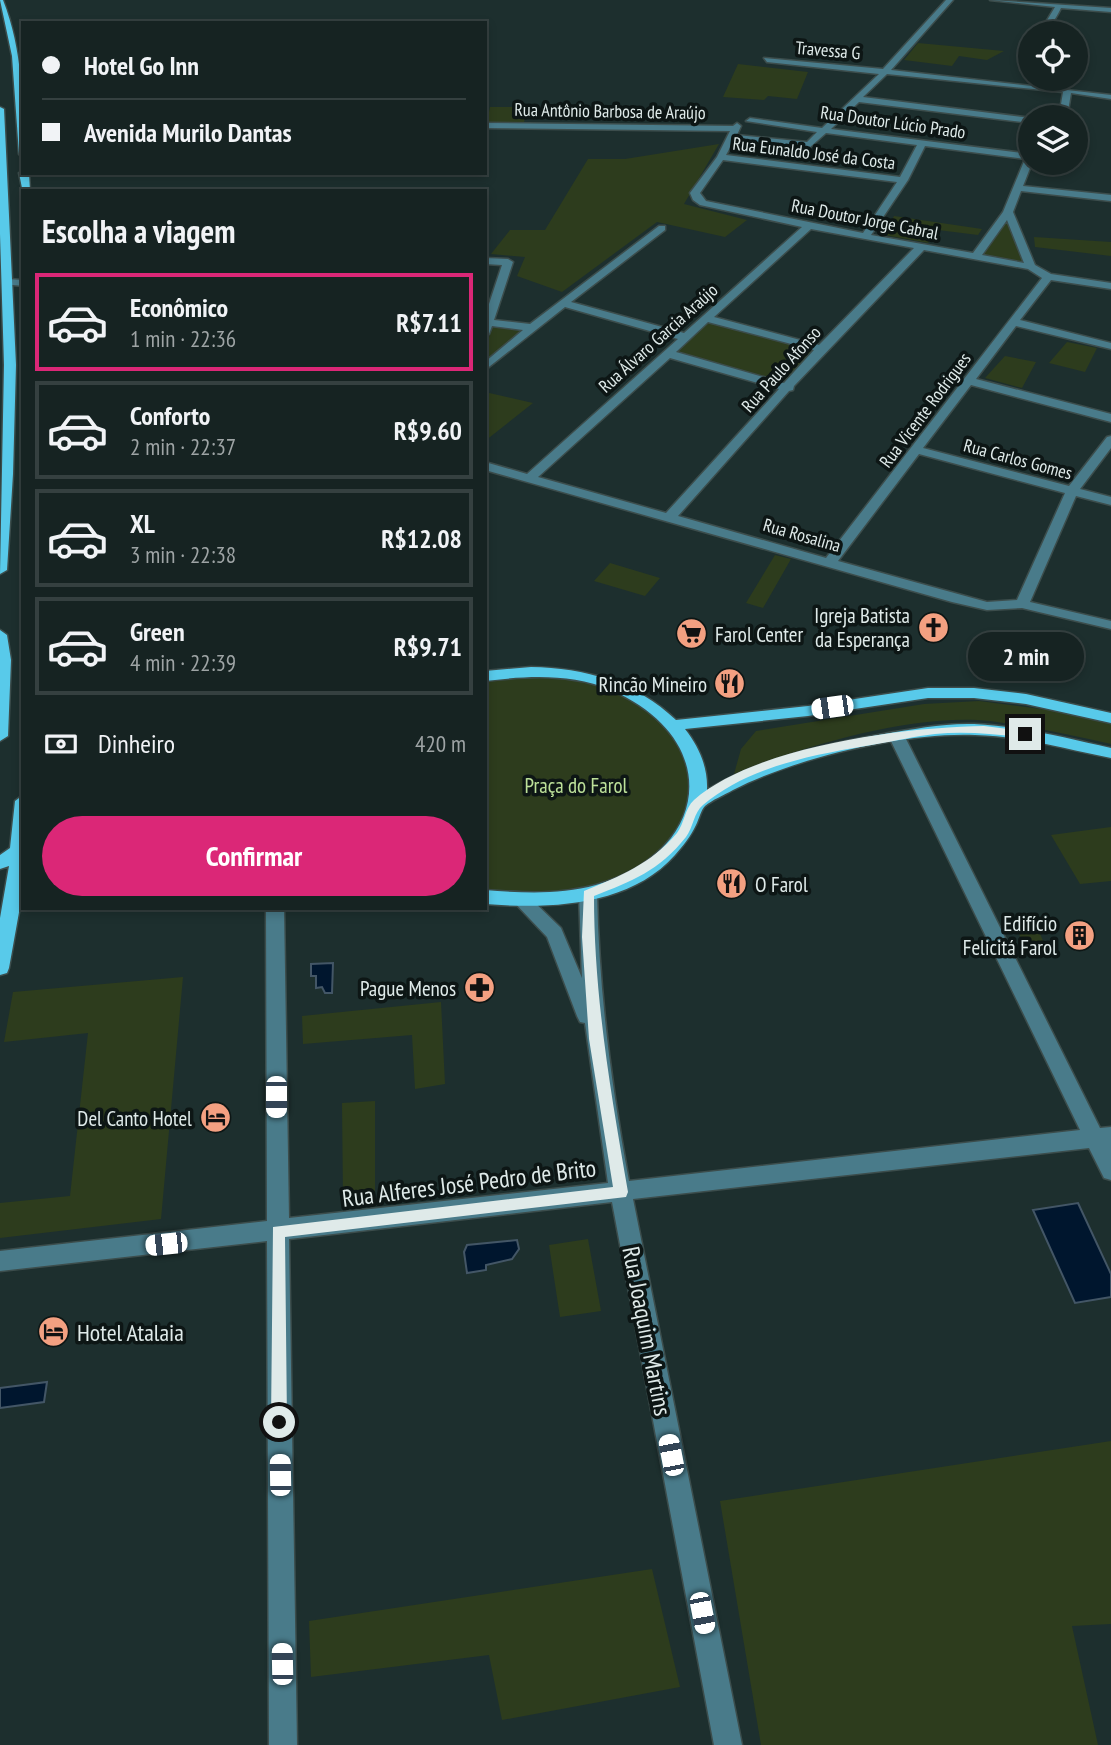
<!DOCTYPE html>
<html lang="pt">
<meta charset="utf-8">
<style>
body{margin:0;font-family:"PT Sans Narrow",sans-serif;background:#1f2b2a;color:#f1f3f6;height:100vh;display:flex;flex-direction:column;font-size:26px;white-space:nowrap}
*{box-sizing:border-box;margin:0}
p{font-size:23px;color:#9ea4a5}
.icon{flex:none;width:38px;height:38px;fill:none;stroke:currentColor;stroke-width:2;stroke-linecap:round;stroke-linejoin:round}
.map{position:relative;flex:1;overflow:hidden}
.side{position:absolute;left:21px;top:189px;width:466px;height:721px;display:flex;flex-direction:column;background:#162322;border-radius:0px;box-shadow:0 4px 10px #0003,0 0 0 2px #354040}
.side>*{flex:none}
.top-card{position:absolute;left:21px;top:21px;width:466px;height:154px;border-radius:0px;box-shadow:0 4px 10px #0003,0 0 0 2px #354040;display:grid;align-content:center;height:154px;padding:0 21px;background:#162322}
.buttons{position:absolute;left:1018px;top:21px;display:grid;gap:14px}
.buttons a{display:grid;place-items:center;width:70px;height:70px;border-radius:50%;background:#162322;box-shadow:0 4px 10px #0003,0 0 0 2px #354040;font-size:35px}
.end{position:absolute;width:32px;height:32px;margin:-16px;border:9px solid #dfeae9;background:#111;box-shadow:0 0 0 4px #111}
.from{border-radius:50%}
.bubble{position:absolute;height:49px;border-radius:24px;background:#162322;box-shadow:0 4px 10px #0003,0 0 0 2px #354040;font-size:23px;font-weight:700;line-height:49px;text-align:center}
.car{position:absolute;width:21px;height:42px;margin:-21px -10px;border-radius:9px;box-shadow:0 0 5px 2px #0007;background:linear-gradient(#fff 24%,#345 0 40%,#fff 0 76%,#345 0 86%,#fff 0)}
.top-card b{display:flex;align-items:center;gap:24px;height:66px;font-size:26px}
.top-card b+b{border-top:2px solid #354040}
.top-card i{width:18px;height:18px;background:#f1f3f6}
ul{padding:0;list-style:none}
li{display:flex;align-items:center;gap:21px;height:98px;margin:0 14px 10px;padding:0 7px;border:4px solid #354040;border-radius:0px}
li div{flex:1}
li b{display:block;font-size:26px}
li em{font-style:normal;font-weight:700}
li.active{border-color:#db2777}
li>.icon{width:63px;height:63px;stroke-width:1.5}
h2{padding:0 21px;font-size:32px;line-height:84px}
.pay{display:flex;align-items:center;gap:18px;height:77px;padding:0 21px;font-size:26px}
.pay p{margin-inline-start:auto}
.action{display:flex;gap:14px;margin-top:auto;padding:14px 21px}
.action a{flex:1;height:80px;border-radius:42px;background:#db2777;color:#fff;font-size:28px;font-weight:700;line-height:80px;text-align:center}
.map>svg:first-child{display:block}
.green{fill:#2d3c1d}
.water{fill:#00162e;stroke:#435666;stroke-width:2}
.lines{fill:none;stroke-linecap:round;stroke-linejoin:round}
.minor-casing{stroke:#3c4d4c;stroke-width:3}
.major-casing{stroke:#3c4d4c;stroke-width:3}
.minor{fill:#497b8a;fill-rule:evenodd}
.major{fill:#58caea;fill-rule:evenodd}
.route{fill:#dfeae9}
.labels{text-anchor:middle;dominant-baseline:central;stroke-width:7;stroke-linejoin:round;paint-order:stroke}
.far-street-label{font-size:18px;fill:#dfeae9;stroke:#0d1615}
.poi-label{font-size:21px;fill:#dfeae9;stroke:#0d1615;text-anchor:end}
.park-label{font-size:21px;fill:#bce099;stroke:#0d1615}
.near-street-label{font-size:24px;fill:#dfeae9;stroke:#0d1615}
.near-poi-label{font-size:24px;fill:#dfeae9;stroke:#0d1615;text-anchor:start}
</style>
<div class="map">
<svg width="1111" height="1745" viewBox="0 0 1111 1745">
<rect width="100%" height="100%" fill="#1d2f2e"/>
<path class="green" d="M918 43 1004 51 987 60 959 56 952 66 904 60Z
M738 64 808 72 797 99 768 96 764 100 723 97Z
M490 107H528L524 122H487Z
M719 144 684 204 747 220 725 237 657 222 562 292 517 276 525 257 491 254 510 230H545L588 159H625Z
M1010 214 1036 271 980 259Z
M894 216 982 229 978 235 938 230 928 243 884 235Z
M1034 237 1111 242V256L1035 247Z
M706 322 817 351 786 385 673 352Z
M492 327 524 331 485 362V351Z
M1067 342 1097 348 1085 372 1049 363Z
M1005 356 1036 362 1022 388 985 378Z
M485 392 533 403 485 441Z
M775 555 791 559 763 608 746 603Z
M610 563 660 578 645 596 594 581Z
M517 671 598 679 675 725 699 775 677 841 615 885 522 901 485 897V676Z
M979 701 1057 711 1111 724V744C1072 735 1030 726 990 721 912 713 805 746 734 774L741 749 756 731 924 704Z
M1111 827V881L1080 884 1051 835Z
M1016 927H1037L1048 952 1028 955Z
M183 977 161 1219 0 1238V1203L70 1196 88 1033 4 1042 13 992Z
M441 1002 445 1084 415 1089 412 1035 303 1044 302 1016Z
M375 1101V1195L343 1200 342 1103Z
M588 1239 601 1311 560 1317 549 1245Z
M1111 1441V1624L1072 1626 1098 1745H761L720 1501Z
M652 1569 680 1687 502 1720 489 1655 311 1677 309 1621Z"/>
<path class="water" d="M333 963 332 993H325L322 987 316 988V976H311V964Z
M1078 1203 1111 1274V1297L1075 1303 1033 1210Z
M517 1240 519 1249 512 1259 486 1265V1270L467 1273 464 1252 467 1245Z
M47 1382 44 1402 0 1408V1388Z"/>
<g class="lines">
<defs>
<path id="minor" d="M946 0H953L891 70 1111 95V99L1071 93 1067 117H1059L1063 92 887 74 863 97 1031 118V123L859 102 831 129 1031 154 1032 163 1023 186 1111 195V201L1021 191 1013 212 1035 265 1051 274 1111 283V289L1051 280 1020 320 1111 343V349L1016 326 976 379 1111 414V422L971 385 923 448 1069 486 1107 437 1111 436V448L1080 489 1111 497V505L1076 496 1030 602 1111 621V629L1022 608 987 610 952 602 485 470V462L527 474 678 339 565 307 485 370V362L523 330 492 326 489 334 485 335V316L502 265 485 264V258L508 259 513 262 494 320 530 324 659 226H665V230L571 302 684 333 802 227 700 205 693 200 690 193 717 157 730 131 485 128V123L733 126 737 123 741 126 737 135 807 142 817 132 746 121 750 118 822 128 879 74 767 62 764 58 883 69ZM826 133 917 145 900 177 726 155 734 140 809 148ZM925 146 1025 159 1003 212 973 253 871 235 908 180ZM723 160 897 182 863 233 706 201 700 193ZM1007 220 1024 263 982 255ZM811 229 914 248 819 345 714 317ZM924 250 1028 269 1042 278 826 558 678 516 789 391 793 390 794 386ZM708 322 814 350 784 383 676 352ZM670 358 779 389 666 513 538 477ZM919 454 1065 493 1017 600 987 602 838 561Z
M990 0 1111 8V12L1061 8C1055 20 1048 33 1034 33L1046 22 1055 7Z
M8 279 23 280V286L4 284V280Z
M897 732 905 737 1100 1128 1111 1127V1180L1104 1178 1089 1148 633 1199 742 1745H714L612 1202 289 1239 297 1745H269L267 1241 0 1271V1251L267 1221 266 908H284L289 1218 608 1183 585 1023 580 1022 577 1016 547 937 513 901 516 896H528L561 928 582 978 579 894 582 889H594L597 894C599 991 611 1085 629 1181L1080 1130 889 737Z"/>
<path id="major" d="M0 0H3C23 51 23 102 23 157L19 154 12 56Z
M0 107 4 109 16 365 13 474 7 570 0 574 4 365 0 234Z
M23 171V173H29L30 191H23V193L19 173Z
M0 630 7 635 11 660 8 736 0 741Z
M531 667C585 668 636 682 676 720L808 706 928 688H974L1026 694 1111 713V723L1026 704 974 698H928L808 716 685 729C699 747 708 767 707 790 761 758 822 745 884 734 914 729 944 723 974 724 1020 726 1066 738 1111 748V758C1066 749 1021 736 975 735 904 732 795 758 733 790 724 795 712 800 705 806 701 810 699 819 696 825 691 836 683 846 675 855 629 907 548 909 485 904V890C522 893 560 895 596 885 711 852 724 739 611 690 570 673 527 676 485 681V671Z
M23 795V890L9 968 7 973 0 975V918L9 866 0 869V855L10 848 15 801Z"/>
</defs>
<use href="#minor" class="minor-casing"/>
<use href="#major" class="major-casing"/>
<use href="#minor" class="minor"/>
<use href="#major" class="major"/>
</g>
<path class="route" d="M984 726 1025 731 1030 734 1025 738C995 734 965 731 935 734 915 736 896 741 877 744 818 754 750 765 703 805 694 812 693 828 686 837 659 871 632 881 594 896 594 997 611 1094 628 1192L626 1197 285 1237 287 1422 285 1427 279 1429 274 1427 271 1422 273 1227 613 1187 589 1039 582 937 584 891C620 876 651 864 677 833 684 824 685 808 694 800 755 746 905 727 984 726Z"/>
<defs>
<symbol id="church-disc" viewBox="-11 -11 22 22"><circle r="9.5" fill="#f3a081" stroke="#0d1615"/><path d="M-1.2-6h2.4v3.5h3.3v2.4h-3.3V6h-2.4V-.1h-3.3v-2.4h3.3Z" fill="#111"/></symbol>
<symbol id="supermarket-disc" viewBox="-11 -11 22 22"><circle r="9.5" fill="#f3a081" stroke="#0d1615"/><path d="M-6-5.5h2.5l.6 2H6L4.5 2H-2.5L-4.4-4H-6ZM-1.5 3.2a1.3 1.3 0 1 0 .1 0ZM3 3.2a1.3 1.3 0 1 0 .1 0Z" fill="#111"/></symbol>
<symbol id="restaurant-disc" viewBox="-11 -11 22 22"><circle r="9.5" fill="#f3a081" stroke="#0d1615"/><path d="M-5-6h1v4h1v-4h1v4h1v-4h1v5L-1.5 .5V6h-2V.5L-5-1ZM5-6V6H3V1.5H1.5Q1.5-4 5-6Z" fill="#111"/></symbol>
<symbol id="building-disc" viewBox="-11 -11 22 22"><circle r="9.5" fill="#f3a081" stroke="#0d1615"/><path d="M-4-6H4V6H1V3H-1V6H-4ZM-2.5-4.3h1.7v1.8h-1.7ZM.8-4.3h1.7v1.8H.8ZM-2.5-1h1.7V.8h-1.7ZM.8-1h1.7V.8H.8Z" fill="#111"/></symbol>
<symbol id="pharmacy-disc" viewBox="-11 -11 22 22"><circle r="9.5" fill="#f3a081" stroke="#0d1615"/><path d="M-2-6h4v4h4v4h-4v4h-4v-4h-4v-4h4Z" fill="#111"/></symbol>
<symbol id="hotel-disc" viewBox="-11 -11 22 22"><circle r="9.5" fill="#f3a081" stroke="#0d1615"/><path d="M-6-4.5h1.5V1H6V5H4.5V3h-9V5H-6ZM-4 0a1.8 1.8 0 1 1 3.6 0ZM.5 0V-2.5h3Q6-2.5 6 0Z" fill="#111"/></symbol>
</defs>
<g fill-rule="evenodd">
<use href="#church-disc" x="916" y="610" width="35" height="35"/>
<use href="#supermarket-disc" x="674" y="616" width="35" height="35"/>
<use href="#restaurant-disc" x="712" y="666" width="35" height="35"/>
<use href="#restaurant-disc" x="714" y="866" width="35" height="35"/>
<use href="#building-disc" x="1062" y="918" width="35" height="35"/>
<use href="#pharmacy-disc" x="462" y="970" width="35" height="35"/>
<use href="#hotel-disc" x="198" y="1100" width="35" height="35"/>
<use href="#hotel-disc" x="36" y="1314" width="35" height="35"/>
</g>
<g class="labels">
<g class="far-street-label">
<text transform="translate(828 50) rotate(5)">Travessa G</text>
<text transform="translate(610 111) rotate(1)">Rua Antônio Barbosa de Araújo</text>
<text transform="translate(893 122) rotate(8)">Rua Doutor Lúcio Prado</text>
<text transform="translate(814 153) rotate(7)">Rua Eunaldo José da Costa</text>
<text transform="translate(865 219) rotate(11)">Rua Doutor Jorge Cabral</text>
<text transform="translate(658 338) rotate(-42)">Rua Álvaro Garcia Araújo</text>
<text transform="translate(781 369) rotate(-48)">Rua Paulo Afonso</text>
<text transform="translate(925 410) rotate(-53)">Rua Vicente Rodrigues</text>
<text transform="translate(1018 459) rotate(15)">Rua Carlos Gomes</text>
<text transform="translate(802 535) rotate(16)">Rua Rosalina</text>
</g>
<g class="poi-label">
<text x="910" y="615">Igreja Batista<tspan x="910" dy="24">da Esperança</tspan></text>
<text x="715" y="634" text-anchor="start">Farol Center</text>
<text x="707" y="684">Rincão Mineiro</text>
<text x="755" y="884" text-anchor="start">O Farol</text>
<text x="1057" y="923">Edifício<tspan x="1057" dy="24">Felicitá Farol</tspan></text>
<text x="456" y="988">Pague Menos</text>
<text x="192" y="1118">Del Canto Hotel</text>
</g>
<g class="park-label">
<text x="576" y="785">Praça do Farol</text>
</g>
<g class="near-street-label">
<text transform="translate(469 1183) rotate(-7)">Rua Alferes José Pedro de Brito</text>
<text transform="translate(647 1331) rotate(79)">Rua Joaquim Martins</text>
</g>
<g class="near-poi-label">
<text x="77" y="1332">Hotel Atalaia</text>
</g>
</g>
</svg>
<div class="buttons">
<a><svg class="icon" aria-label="locate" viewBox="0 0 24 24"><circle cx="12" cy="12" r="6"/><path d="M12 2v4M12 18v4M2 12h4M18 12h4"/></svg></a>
<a><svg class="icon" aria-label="layers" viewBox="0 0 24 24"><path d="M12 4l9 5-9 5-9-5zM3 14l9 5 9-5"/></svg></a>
</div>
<i class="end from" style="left:279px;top:1422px"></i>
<i class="end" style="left:1025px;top:734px"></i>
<div class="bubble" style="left:968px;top:632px;width:116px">2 min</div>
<i class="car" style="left:832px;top:707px;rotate:262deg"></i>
<i class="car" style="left:276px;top:1097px;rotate:180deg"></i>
<i class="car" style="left:166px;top:1244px;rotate:264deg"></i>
<i class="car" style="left:671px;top:1455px;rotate:349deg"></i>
<i class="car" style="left:280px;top:1475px;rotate:359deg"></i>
<i class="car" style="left:702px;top:1613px;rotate:169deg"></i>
<i class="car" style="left:282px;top:1664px;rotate:359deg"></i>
<div class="top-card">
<b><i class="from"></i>Hotel Go Inn</b>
<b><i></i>Avenida Murilo Dantas</b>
</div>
<section class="side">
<h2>Escolha a viagem</h2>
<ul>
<li class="active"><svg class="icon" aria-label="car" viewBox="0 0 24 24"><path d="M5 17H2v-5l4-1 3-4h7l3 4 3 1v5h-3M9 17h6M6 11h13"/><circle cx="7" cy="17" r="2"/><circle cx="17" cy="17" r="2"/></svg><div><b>Econômico</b><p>1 min · 22:36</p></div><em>R$7.11</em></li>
<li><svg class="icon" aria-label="car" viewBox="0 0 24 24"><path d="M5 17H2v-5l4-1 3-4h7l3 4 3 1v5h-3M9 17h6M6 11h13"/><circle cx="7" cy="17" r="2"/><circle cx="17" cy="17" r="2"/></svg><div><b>Conforto</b><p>2 min · 22:37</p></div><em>R$9.60</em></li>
<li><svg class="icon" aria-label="car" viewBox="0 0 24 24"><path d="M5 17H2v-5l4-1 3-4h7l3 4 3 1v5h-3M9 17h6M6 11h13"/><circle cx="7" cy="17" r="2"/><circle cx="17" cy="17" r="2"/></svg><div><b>XL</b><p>3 min · 22:38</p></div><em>R$12.08</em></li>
<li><svg class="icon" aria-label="car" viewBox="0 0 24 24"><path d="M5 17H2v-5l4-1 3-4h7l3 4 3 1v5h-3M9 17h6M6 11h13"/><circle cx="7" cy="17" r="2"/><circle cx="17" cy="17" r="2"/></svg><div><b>Green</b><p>4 min · 22:39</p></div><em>R$9.71</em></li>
</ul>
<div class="pay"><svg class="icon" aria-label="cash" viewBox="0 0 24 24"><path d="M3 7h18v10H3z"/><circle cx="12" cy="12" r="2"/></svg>Dinheiro<p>420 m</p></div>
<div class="action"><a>Confirmar</a></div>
</section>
</div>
